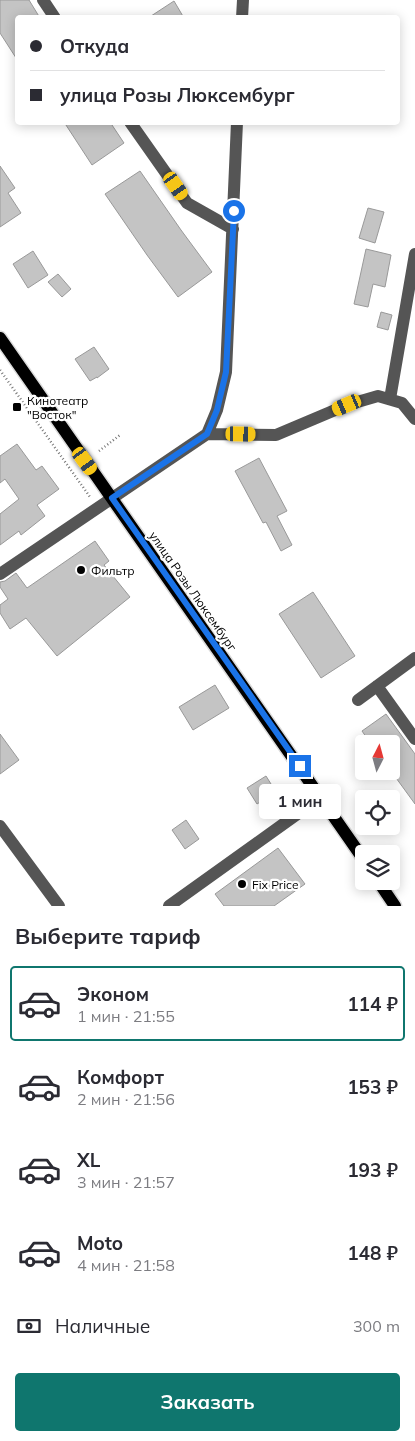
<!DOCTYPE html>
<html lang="ru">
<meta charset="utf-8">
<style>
body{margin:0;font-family:Mulish,sans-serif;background:#f7f7f7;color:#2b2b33;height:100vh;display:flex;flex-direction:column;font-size:19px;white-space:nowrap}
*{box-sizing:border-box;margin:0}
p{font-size:16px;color:#7c7c81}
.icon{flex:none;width:28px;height:28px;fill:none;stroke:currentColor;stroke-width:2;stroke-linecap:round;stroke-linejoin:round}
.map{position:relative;height:906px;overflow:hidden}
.sheet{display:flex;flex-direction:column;background:#fff;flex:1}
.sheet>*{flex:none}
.top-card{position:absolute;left:15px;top:15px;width:385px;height:110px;border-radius:5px;box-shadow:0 2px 12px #0003;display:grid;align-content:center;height:110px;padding:0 15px;background:#fff}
.needle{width:32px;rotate:6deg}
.buttons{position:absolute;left:355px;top:735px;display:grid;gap:10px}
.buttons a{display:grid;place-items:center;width:45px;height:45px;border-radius:5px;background:#fff;box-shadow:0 2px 12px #0003;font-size:25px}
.end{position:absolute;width:22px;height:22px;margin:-11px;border:6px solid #1a73e8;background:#fff;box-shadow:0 0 0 2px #fff}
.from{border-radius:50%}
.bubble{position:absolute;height:35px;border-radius:5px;background:#fff;box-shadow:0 2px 12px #0003;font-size:16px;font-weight:700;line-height:35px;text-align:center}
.car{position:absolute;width:15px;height:30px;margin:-15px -8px;border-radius:6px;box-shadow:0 0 4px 1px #0007;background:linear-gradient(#f5c518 24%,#345 0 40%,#f5c518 0 76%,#345 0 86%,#f5c518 0)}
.top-card b{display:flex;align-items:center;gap:18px;height:48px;font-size:19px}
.top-card b+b{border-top:1px solid #e1e1e2}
.top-card i{width:12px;height:12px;background:#2b2b33}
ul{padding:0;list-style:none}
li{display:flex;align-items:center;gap:15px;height:75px;margin:0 10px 8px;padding:0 5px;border:2px solid transparent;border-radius:5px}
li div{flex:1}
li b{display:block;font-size:19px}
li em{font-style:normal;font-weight:700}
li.current{border-color:#0f766e}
li>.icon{width:45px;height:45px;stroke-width:1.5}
h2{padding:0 15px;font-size:22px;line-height:60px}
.pay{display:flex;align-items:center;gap:12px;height:55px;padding:0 15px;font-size:19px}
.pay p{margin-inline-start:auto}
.primary-button{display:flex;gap:10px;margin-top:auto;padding:10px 15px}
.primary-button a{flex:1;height:58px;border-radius:5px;background:#0f766e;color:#fff;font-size:20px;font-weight:700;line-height:58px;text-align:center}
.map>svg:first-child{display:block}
.building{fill:#c4c4c4;stroke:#999}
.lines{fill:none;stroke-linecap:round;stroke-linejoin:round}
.major-casing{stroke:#dbdbdb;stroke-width:15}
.path{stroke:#777;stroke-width:2.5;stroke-dasharray:1 2.5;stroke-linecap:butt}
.minor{stroke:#555;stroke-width:12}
.major{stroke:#000;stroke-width:12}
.route{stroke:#1a73e8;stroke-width:6}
.poi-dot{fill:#000;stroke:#fff;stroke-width:2}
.labels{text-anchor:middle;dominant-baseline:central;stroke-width:4.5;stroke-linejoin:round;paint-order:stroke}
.poi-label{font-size:12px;fill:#000;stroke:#fff;text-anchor:start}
.street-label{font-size:12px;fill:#000;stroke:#fff}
</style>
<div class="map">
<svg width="415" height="906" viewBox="0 0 415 906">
<rect width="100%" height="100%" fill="#fff"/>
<path class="building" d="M0 0H29L40 18H18V61L0 33Z
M174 1 184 18H148Z
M64 122H110L124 143 92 165Z
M0 166 15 188 8 193 21 213 0 227Z
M140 171 181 230 212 272 178 297 147 255 105 194Z
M368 208 384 212 375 243 359 238Z
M366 249 391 255 385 287 373 284 368 307 354 304Z
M33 251 48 275 28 288 13 264Z
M58 274 71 289 62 297 48 282Z
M381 312 392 315 388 330 377 327Z
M94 347 109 369 97 378V377L90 381 75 359Z
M17 444 36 470 42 466 59 489 37 505 45 516 21 535 19 531 0 545V514L19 499 5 479 0 483V456Z
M259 458 287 511 277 516 292 545 281 551 266 522 263 523 235 471Z
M95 541 109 561 104 565 130 597 57 656 26 618 10 629 0 613V605L8 599 0 587V582L5 581 16 573 27 588Z
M313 592 355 656 321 678 279 614Z
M215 685 229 708 193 730 179 707Z
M386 714 415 754V804L391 771V744H371L362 731Z
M0 734 19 760 0 774Z
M266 776 276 792 257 804 247 788Z
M186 820 199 839 185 849 172 830Z
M278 848 305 884 274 906H224L215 894Z"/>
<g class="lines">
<defs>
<path id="major" d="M0 338 364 860
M378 881 395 906"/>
</defs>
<use href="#major" class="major-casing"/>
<path class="path" d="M0 370 90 497
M99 451 120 435"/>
<path class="minor" d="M43 0 55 18
M242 18 243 0
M130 122 187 203 233 229
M390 399 415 254
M207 434 217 410 226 372 237 122
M0 574 207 434 276 435 347 405 378 396 402 403 415 419
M377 686 415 739
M358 700 415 658
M0 826 59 906
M169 906 321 797"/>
<use href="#major" class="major"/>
</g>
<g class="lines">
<path class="route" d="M234 211 226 372 217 410 207 434 112 498 300 766"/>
</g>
<g class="poi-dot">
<rect x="12" y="402" width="10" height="10" rx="2.5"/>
<circle cx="81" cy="570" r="5"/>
<circle cx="242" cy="884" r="5"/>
</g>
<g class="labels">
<g class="poi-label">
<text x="27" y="400">Кинотеатр<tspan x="27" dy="14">"Восток"</tspan></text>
<text x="91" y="570">Фильтр</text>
<text x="252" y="884">Fix Price</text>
</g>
<g class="street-label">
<text transform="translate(193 591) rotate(55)">улица Розы Люксембург</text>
</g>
</g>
</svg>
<div class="buttons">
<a><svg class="needle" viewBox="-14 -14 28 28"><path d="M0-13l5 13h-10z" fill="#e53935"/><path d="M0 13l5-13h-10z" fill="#7c7c81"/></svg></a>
<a><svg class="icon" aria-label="locate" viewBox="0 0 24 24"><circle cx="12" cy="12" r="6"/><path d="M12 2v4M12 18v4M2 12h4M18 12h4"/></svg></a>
<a><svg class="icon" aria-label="layers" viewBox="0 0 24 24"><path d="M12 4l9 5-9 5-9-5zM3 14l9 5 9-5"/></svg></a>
</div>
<i class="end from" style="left:234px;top:211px"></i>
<i class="end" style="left:300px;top:766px"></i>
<div class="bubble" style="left:259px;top:784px;width:82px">1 мин</div>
<i class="car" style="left:176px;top:186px;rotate:145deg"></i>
<i class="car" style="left:347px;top:405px;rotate:247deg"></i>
<i class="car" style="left:241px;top:434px;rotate:91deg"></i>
<i class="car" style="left:85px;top:461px;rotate:144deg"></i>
<div class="top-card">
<b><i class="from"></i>Откуда</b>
<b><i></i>улица Розы Люксембург</b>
</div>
</div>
<section class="sheet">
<h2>Выберите тариф</h2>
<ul>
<li class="current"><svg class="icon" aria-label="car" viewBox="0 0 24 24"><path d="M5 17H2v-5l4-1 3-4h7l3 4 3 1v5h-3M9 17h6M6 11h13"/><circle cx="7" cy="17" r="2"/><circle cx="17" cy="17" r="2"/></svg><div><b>Эконом</b><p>1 мин · 21:55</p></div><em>114 ₽</em></li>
<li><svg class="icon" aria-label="car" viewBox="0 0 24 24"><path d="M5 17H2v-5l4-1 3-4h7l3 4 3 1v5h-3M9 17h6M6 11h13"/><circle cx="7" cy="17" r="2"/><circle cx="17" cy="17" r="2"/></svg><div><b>Комфорт</b><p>2 мин · 21:56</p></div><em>153 ₽</em></li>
<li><svg class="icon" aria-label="car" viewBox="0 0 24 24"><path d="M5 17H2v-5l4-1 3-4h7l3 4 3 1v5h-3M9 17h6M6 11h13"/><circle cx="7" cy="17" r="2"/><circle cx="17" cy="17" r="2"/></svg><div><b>XL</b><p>3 мин · 21:57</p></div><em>193 ₽</em></li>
<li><svg class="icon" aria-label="car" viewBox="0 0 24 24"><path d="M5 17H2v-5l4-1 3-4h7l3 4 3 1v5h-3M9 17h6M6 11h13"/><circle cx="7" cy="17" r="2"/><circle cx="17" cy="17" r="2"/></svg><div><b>Moto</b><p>4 мин · 21:58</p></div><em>148 ₽</em></li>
</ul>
<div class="pay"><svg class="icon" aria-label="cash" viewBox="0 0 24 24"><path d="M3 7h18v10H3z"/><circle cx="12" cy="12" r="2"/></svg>Наличные<p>300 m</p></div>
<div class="primary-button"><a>Заказать</a></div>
</section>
